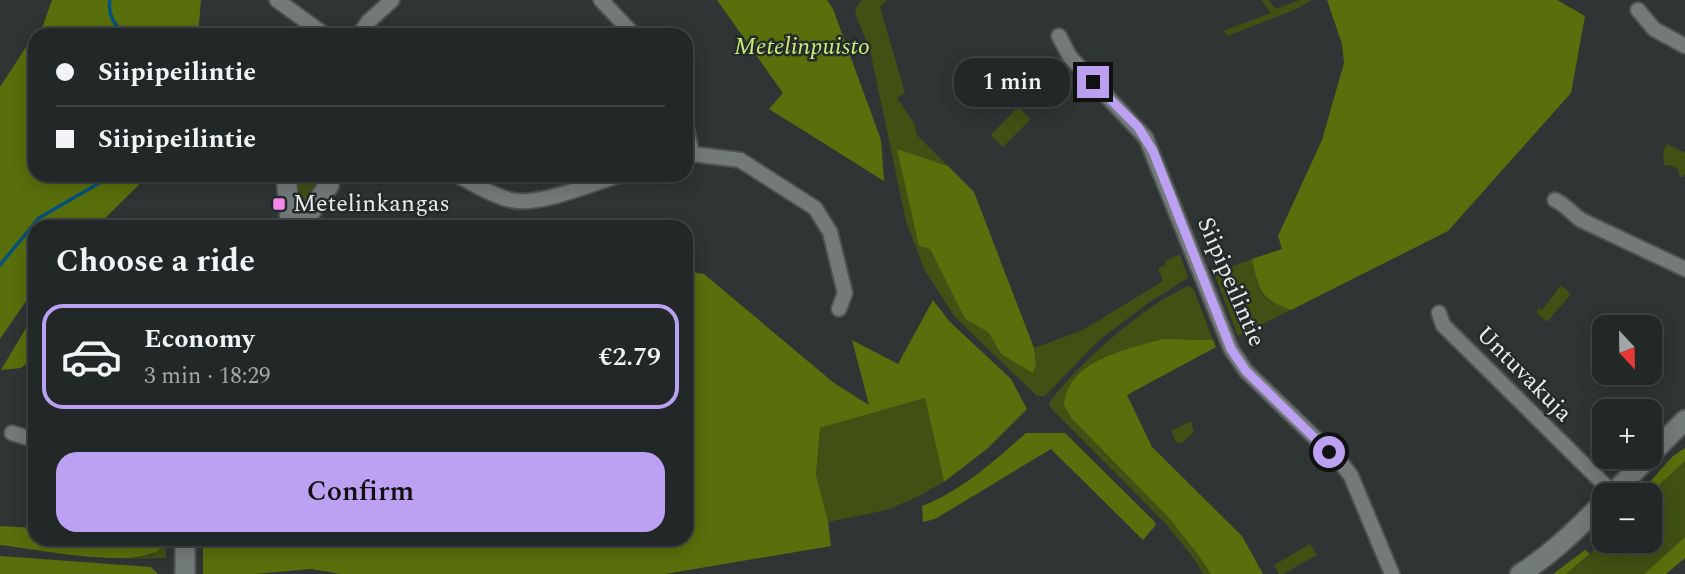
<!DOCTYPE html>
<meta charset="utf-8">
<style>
body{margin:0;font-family:Spectral,serif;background:#2a302f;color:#f1f3f6;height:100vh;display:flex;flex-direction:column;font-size:26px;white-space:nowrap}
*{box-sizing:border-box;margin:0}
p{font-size:23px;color:#a2a6a7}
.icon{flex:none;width:38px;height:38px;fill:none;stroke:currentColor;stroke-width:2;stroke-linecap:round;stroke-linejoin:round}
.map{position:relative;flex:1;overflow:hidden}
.drawer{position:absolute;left:28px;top:220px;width:665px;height:326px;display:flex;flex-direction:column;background:#222827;border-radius:21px;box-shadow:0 4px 18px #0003,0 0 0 2px #3f4444}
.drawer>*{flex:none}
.hud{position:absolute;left:28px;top:28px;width:665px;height:154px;border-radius:21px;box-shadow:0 4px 18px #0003,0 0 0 2px #3f4444;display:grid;align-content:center;height:154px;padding:0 28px;background:#222827}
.needle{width:46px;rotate:158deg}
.fabs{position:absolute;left:1592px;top:315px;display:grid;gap:14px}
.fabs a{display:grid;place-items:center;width:70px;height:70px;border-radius:14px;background:#222827;box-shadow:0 4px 18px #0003,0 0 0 2px #3f4444;font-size:35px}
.end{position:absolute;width:32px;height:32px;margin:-16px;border:9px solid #bca0f2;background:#111;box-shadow:0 0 0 4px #111}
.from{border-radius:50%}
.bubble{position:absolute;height:49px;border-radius:21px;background:#222827;box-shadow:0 4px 18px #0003,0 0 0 2px #3f4444;font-size:23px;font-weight:600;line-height:49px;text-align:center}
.hud b{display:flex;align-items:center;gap:24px;height:66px;font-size:26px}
.hud b+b{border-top:2px solid #3f4444}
.hud i{width:18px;height:18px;background:#f1f3f6}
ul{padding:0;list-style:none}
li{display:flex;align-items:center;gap:21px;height:105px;margin:0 14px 10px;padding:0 14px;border:4px solid transparent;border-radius:21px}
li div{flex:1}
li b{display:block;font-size:26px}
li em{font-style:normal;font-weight:600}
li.current{border-color:#bca0f2}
li>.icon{width:63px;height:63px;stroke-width:1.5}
h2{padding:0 28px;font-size:32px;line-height:84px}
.button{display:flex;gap:14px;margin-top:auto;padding:14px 28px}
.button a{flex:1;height:80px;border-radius:21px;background:#bca0f2;color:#111;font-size:28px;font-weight:600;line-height:80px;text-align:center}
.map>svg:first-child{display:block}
.green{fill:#415013}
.forest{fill:#596f0c}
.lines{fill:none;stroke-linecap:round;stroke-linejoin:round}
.stream{stroke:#05527c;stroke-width:3.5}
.street-casing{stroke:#4d5351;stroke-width:18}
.secondary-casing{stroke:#4d5351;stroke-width:23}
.street{stroke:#737b7a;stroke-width:14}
.secondary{stroke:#737b7a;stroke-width:19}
.route{stroke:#bca0f2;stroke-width:9}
.poi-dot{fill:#f589ee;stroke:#242b2a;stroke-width:2.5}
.labels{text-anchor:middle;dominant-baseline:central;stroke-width:5;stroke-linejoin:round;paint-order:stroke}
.park-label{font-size:24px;font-style:italic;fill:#caec76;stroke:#242b2a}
.poi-label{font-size:24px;fill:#e8edec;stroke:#242b2a;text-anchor:start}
.street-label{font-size:24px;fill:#e8edec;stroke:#242b2a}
</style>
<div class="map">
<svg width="1685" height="574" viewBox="0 0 1685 574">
<rect width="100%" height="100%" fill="#2e3534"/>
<path class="green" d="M862 0H887L880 7 905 93 897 98 914 123 917 135 948 166 897 149 930 249 965 319 988 332 1001 355 1036 364 1034 348 1083 330 1163 281 1158 268 1166 265 1165 261 1180 254 1188 278 1151 301 1098 341 1045 396H1037L954 316 924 269 906 221 870 50 855 13 856 8Z
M1261 0H1268L1276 9 1300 0H1312L1294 10 1228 36 1223 31 1271 13Z
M987 81 1003 100 993 108 978 90Z
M1018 107 1031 119 1003 147 991 135Z
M1667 144 1685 153V174L1682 177H1679V170L1673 166 1664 165 1663 151Z
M295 175H316L320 182 297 216Z
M1252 259C1259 292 1257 297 1291 310L1238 336 1215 276 1219 272Z
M1561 285 1571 294 1547 322 1536 312 1539 308 1542 310Z
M1188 286 1193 288 1213 340 1163 339 1072 419 1169 518 1199 556 1211 574H1203L1195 560 1165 523 1050 407 1049 403C1079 363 1143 306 1188 286Z
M925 398 944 482 917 497 887 510 828 522 816 475 820 428Z
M1191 421 1194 432 1181 444 1176 442 1171 431Z
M1685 461V537L1644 574H1566L1590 555 1605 533V541H1650V495H1648Z
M123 539H166V558L119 559 151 556 161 545Z
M1310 544 1317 555 1283 574H1279L1274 565Z"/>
<path class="forest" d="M52 0H201L198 35H49L42 28Z
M717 0H827L833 9 881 140 884 181 769 109 783 93Z
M1327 0H1557L1585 16 1571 93 1448 231 1291 310C1259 298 1259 291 1252 259L1282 249 1278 236 1322 140 1344 63 1342 44Z
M28 44 35 50V175H149L96 227 35 228V288L0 339V87Z
M897 149 948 166 974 192 1034 348 1036 364 1033 373 1001 354 988 332 965 319 930 249 919 246Z
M686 271 704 274 834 383 869 405 852 340 898 364 933 300 949 321 1011 379 1027 409 988 448 944 482 925 398 820 428 816 475 828 521 831 546 665 574H341L311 569 255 574H203V539H686Z
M35 313V356L21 368 1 370Z
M1163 339 1213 340 1216 347 1127 395 1152 447 1242 536 1263 574H1211L1199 556 1169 518 1072 419 1064 405C1068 360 1128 349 1163 339Z
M1026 433H1065L1154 521 1156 525 1143 540 1051 449 935 519 923 522 922 506C962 491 994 461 1026 433Z
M1685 448V461L1648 495H1638L1673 456Z
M0 526 35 528V539H123L161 545 159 550C132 569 36 549 0 545Z
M1685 537V558L1666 574H1644Z
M1585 550 1590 554 1566 574H1553Z
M0 556 151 567 158 574H0Z"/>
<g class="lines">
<path class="stream" d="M110 0C107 15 115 25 125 35
M0 265 39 218 113 175"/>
<defs>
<path id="street" d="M277 0 325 35
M601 0 634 35
M1638 10 1654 29 1685 46
M359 35 368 22 392 0
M1059 36 1070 57 1146 138 1231 349 1246 371 1342 464 1351 476 1392 574
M686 127 692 154
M686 155 692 154 740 160 815 208 830 232 845 293 839 309
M456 175C473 183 492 196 511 200 538 207 593 183 621 175
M1555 200C1566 205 1571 213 1581 220L1685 269
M1439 313 1443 325 1613 493
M12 433 35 440"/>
<path id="secondary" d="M286 175 291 228
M299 228 329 185 327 175
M1650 455 1685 420
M1611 495 1649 457
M185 539V574
M1520 574C1552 554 1578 528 1605 501"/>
</defs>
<use href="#street" class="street-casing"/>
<use href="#secondary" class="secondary-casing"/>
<use href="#street" class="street"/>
<use href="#secondary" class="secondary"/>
</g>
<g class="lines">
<path class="route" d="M1093 82 1138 127 1153 151 1231 349 1246 371 1329 452"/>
</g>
<rect class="poi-dot" x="272" y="197" width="14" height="14" rx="3.5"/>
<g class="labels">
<g class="park-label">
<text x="802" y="47">Metelinpuisto</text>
</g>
<g class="poi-label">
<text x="293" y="204">Metelinkangas</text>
</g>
<g class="street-label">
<text transform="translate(1231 282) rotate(67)">Siipipeilintie</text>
<text transform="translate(1524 374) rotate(45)">Untuvakuja</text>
</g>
</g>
</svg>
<div class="fabs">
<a><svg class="needle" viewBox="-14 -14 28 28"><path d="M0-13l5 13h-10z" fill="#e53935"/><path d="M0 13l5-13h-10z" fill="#a2a6a7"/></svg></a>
<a>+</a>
<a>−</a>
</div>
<i class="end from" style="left:1329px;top:452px"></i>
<i class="end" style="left:1093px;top:82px"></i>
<div class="bubble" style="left:954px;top:58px;width:116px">1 min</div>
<div class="hud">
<b><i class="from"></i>Siipipeilintie</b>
<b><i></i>Siipipeilintie</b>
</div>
<section class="drawer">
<h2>Choose a ride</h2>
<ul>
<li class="current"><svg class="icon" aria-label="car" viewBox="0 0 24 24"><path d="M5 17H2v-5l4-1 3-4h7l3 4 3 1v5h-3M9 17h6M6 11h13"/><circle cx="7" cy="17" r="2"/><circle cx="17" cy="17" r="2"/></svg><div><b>Economy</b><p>3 min · 18:29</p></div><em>€2.79</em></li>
</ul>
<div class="button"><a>Confirm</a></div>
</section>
</div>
